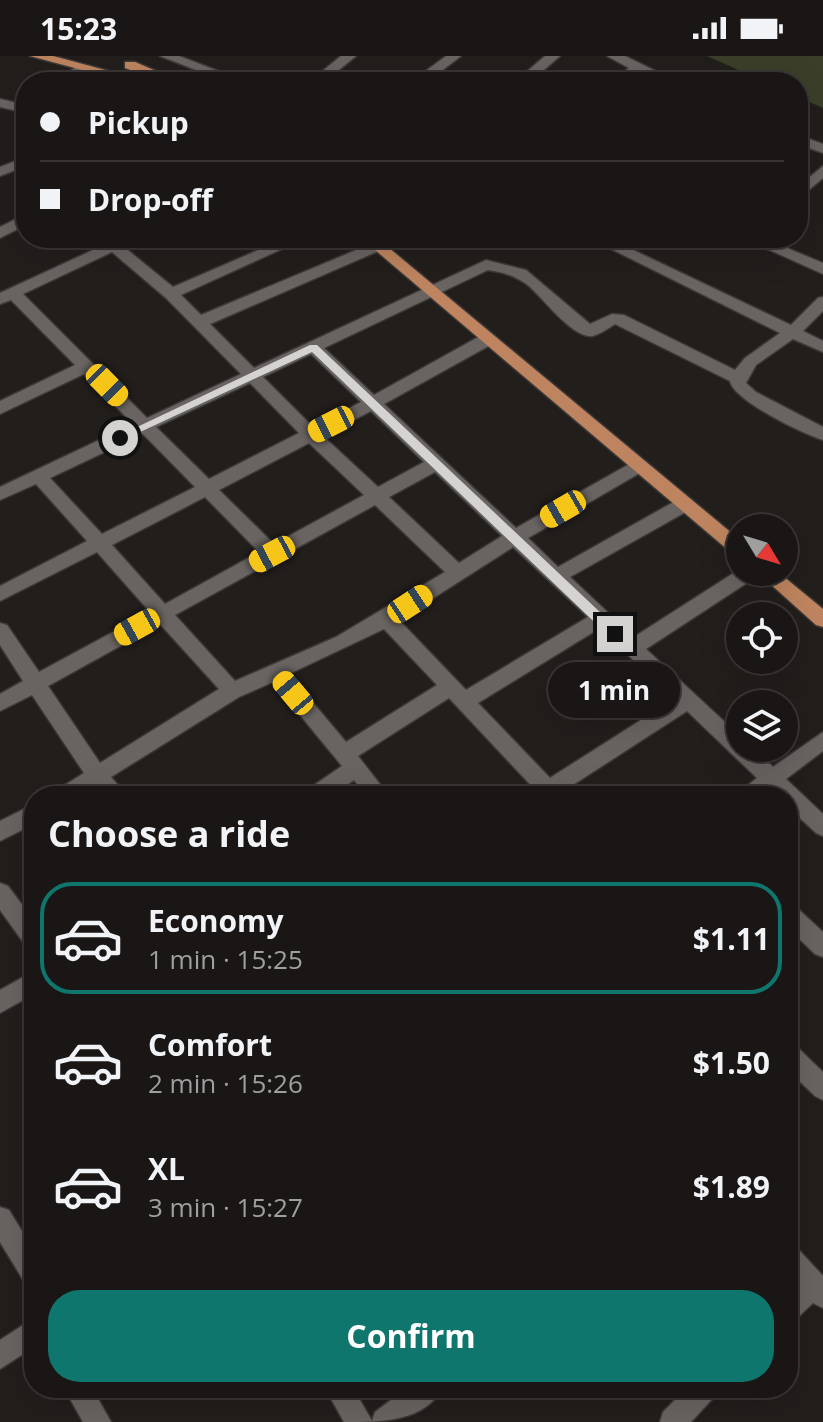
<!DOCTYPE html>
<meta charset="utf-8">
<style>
body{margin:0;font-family:"Open Sans",sans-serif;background:#272322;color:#f1f3f6;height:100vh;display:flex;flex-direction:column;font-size:30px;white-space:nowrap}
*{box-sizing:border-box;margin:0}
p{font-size:26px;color:#9f9fa0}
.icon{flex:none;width:44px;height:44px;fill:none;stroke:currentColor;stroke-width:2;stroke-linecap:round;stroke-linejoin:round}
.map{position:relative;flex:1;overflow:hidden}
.sheet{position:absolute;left:24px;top:730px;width:774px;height:612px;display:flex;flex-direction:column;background:#1a1615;border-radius:32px;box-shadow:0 8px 32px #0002,0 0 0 2px #383534}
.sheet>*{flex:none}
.banner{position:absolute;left:16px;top:16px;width:792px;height:176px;border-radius:32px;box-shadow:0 8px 32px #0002,0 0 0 2px #383534;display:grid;align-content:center;height:176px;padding:0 24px;background:#1a1615}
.needle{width:52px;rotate:128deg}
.tools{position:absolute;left:726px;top:458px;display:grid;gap:16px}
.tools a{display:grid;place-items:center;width:72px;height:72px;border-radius:50%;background:#1a1615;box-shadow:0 8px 32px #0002,0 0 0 2px #383534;font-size:40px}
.end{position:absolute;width:36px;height:36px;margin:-18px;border:10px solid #d5d3d1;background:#111;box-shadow:0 0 0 4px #111}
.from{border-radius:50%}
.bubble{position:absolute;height:56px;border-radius:28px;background:#1a1615;box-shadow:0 8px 32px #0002,0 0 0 2px #383534;font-size:26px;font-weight:700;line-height:56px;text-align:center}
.car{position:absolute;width:24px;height:48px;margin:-24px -12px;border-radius:10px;box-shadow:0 0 6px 2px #0007;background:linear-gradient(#f5c518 24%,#345 0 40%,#f5c518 0 76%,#345 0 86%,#f5c518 0)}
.banner b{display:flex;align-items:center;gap:28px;height:76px;font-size:30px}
.banner b+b{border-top:2px solid #383534}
.banner i{width:20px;height:20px;background:#f1f3f6}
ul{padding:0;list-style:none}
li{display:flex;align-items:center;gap:24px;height:112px;margin:0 16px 12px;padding:0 8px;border:4px solid transparent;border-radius:32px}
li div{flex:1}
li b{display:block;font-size:30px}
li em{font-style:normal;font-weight:700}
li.active{border-color:#0f766e}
li>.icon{width:72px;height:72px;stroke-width:1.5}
h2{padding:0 24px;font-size:36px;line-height:96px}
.cta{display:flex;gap:16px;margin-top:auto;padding:16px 24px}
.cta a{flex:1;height:92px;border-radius:32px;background:#0f766e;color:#fff;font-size:32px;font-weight:700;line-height:92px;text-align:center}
.status{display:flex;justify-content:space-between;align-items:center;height:56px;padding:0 40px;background:#1a1615;direction:ltr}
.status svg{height:22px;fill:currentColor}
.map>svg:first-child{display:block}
.green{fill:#3b3f29}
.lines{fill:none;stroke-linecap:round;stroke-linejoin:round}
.minor-casing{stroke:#3c3937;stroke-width:3}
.major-casing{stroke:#3c3937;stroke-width:3}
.minor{fill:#696461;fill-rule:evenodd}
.major{fill:#be845f;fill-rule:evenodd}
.route{fill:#d5d3d1}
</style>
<div class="status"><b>15:23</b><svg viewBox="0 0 49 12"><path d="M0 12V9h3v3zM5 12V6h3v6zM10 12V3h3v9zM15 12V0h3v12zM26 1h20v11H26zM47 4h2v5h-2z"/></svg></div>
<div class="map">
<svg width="823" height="1366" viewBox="0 0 823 1366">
<rect width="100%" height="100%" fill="#221e1c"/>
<path class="green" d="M707 0H823V52L798 41V26H765Z"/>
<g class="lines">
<defs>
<path id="minor" d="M160 0H179L247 26H227Z
M341 0H356L324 26H309Z
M446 0H461L427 26H411Z
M545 0H560L530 26H515Z
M607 0H625L678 26H660L639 16 627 26H612L629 12Z
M78 8 90 11 75 26H60Z
M0 43 26 49V57L0 51Z
M798 79 823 88V97L798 88Z
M26 101V110L0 120V111Z
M823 110V122L798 143V131Z
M26 158V169L0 182V171Z
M119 182H138L124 191 173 231 286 182H306L181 239 201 259 373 187H383V193L210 268 254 312 486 204 526 214 590 268 612 258 624 259 735 314 745 302 780 277 589 182H608L791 269 818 242 823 241V255L803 275 823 285V296L793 283 756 309 746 327 756 336 823 371V384C803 378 733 344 730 325L615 268C609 272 600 278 593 280 573 283 543 242 529 230 516 220 503 216 488 214L324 292 374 339 482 279H494V287L384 348 516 472 633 406H645L648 410 645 414 528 482 558 511 679 443H691L694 448 691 453 570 521 634 581 740 513V516H759L756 521 646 593 740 680V692H753L773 711 823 676V695L786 723 823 758V780L816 777 788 751V740H776L771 735 765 740H739L742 734 757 722 687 655 562 736 564 740H541L449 642 358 700 389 740H367L354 724 331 740H304L307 734 342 710 273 626 239 641 111 721 127 740H104L95 731 81 740H54L57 734 84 717 32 639 0 655V638L23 625 0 589V567L7 569 39 616 150 556 97 496 0 545V530L87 485 36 428 0 444V431L133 368 84 318 0 358V345L75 309 11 244 0 248V237ZM112 196 166 242 241 318 147 362 23 238ZM311 298 361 346 313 371 263 321ZM250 327 299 377 209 423 156 371ZM371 355 424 406 378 431 323 380ZM143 378 195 431 102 478 50 422ZM309 387 364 439 274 488 219 434ZM435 416 502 480 459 507 389 441ZM205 441 259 496 165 548 112 489ZM375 449 445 516 336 581 235 625 175 559ZM513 491 588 561 466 634 399 564ZM160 568 219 633 100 707 48 630ZM600 572 674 643 550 722 478 647ZM384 573 437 629 346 686 289 618Z
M743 182H763L823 207V218Z
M34 748V768L0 785V765Z
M0 827 8 830 34 865V893L26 890 0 854Z
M788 848 796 851 823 876V901L815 898 788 872Z
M34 915V938L0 957V934Z
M788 987 796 990 823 1016V1044L815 1040 788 1014Z
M0 1151 9 1154 34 1195V1231L25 1227 0 1186Z
M788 1188 797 1192 823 1220V1252L813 1247 797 1262 788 1266V1236L796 1228 788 1220Z
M34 1262V1291L0 1313V1284Z
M64 1332H92L111 1366H83Z
M325 1332H353L372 1365 375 1356 407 1332H442C425 1366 380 1366 344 1366Z
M687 1332H718L714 1341 691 1366H660L663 1356Z"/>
<path id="major" d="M30 0H53L150 26H127Z
M125 6H135L182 26H163L125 12Z
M361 182H377L740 484V501L734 499Z
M757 516H778L823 553V571L816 569Z"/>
</defs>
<use href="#minor" class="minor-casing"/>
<use href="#major" class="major-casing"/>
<use href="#minor" class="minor"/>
<use href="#major" class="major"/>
</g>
<path class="route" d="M310 289H317L620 575V582H611L312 296 123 384 114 382Z"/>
</svg>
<div class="tools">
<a><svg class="needle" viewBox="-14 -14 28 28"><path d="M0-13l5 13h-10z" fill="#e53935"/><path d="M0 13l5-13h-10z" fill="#9f9fa0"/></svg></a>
<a><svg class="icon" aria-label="locate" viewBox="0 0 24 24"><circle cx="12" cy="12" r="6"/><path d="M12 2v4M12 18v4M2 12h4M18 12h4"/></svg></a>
<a><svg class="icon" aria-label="layers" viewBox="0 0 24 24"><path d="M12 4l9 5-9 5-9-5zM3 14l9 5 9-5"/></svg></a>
</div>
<i class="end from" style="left:120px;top:382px"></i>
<i class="end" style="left:615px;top:578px"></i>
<div class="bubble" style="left:548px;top:606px;width:132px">1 min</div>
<i class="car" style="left:107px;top:329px;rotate:135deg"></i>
<i class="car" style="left:331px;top:368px;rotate:243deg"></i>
<i class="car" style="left:563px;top:453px;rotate:240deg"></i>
<i class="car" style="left:272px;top:498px;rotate:242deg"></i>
<i class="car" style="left:410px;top:548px;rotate:57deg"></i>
<i class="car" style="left:137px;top:571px;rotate:241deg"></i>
<i class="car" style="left:293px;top:637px;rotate:320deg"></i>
<div class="banner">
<b><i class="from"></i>Pickup</b>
<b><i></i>Drop-off</b>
</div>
<section class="sheet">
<h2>Choose a ride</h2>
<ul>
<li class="active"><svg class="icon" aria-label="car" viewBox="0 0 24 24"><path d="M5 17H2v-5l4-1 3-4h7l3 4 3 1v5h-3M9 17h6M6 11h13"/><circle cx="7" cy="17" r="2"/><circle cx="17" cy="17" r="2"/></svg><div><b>Economy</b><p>1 min · 15:25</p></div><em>$1.11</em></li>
<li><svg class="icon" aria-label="car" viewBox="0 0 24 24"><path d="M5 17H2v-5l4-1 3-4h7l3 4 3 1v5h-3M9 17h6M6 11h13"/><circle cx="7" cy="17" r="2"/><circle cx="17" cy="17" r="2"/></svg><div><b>Comfort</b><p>2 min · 15:26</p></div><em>$1.50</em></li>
<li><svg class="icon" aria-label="car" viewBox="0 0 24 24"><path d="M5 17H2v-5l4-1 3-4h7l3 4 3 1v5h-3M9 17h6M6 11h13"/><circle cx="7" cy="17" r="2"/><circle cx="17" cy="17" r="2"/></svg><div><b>XL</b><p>3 min · 15:27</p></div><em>$1.89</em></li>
</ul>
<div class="cta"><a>Confirm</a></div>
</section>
</div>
